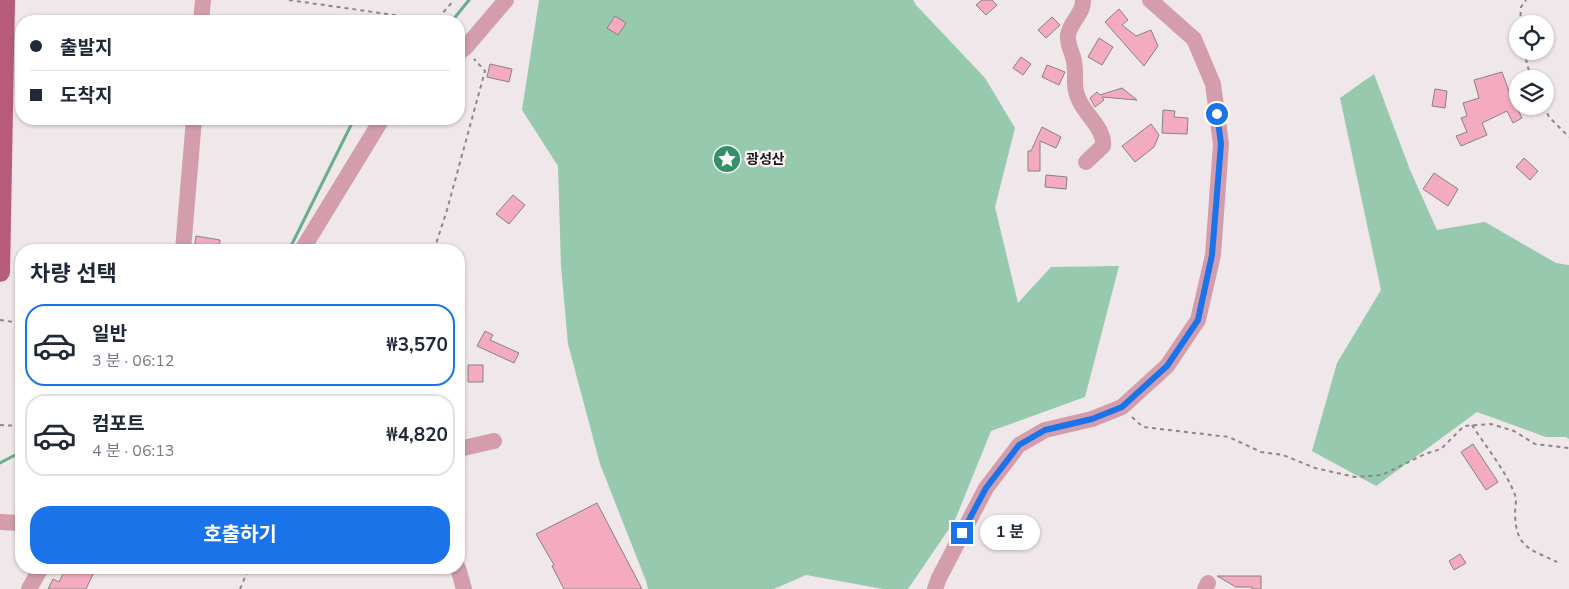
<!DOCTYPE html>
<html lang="ko">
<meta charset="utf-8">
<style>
body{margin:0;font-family:"Nunito Sans","Noto Sans KR",sans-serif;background:#f6f6f7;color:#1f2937;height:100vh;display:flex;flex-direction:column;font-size:19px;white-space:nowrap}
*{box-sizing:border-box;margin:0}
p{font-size:16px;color:#747a83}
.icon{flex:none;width:28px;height:28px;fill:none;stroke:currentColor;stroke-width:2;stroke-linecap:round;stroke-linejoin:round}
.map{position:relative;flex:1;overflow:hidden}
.sheet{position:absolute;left:15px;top:244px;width:450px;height:330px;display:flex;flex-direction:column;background:#fff;border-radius:20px;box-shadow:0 1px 4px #0004}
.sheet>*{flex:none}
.hud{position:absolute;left:15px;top:15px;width:450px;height:110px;border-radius:20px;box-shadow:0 1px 4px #0004;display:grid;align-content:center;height:110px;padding:0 15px;background:#fff}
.controls{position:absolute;left:1509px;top:15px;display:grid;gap:10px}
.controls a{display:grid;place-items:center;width:45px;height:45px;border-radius:50%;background:#fff;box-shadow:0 1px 4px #0004;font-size:25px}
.end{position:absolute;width:22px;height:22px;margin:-11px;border:6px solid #1a73e8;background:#fff;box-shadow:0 0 0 2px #fff}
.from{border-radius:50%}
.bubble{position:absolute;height:35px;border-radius:18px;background:#fff;box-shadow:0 1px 4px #0004;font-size:16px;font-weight:700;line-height:35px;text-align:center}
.hud b{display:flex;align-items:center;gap:18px;height:48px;font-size:19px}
.hud b+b{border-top:1px solid #e0e1e3}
.hud i{width:12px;height:12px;background:#1f2937}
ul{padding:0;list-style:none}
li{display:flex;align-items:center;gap:15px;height:82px;margin:0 10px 8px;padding:0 5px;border:2px solid #e0e1e3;border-radius:20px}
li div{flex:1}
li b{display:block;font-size:19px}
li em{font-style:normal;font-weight:700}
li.selected{border-color:#1a73e8}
li>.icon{width:45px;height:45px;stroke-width:1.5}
h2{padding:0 15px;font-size:22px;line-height:60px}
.action{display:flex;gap:10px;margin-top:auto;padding:10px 15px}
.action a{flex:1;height:58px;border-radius:20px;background:#1a73e8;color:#fff;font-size:20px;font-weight:700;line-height:58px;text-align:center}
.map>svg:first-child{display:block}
.green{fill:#96c9ae}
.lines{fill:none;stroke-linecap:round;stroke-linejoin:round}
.stream{stroke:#68ae8c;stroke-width:3}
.building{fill:#f4abc0;stroke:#888183}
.path{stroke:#8c8788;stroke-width:2;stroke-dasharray:4 4;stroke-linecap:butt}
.minor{stroke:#d39dac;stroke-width:16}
.major{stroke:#b85a79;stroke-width:20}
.route{stroke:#1a73e8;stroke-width:6}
.labels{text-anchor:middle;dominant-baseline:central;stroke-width:4.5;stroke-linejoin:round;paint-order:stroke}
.poi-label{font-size:14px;font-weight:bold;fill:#191717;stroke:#fcf4f6;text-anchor:start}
</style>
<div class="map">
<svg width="1569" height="589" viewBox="0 0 1569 589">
<rect width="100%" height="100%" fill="#efe7e9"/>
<path class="green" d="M539 0H913L916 5 985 78 1015 128 995 207 1018 303 1051 267 1119 266 1085 397 991 431 955 520 908 589H883L806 575 774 589H648L646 581 600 464 568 344 561 266 558 166 522 110Z
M1374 74 1410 170 1437 230 1485 222 1556 263 1569 265V439L1566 437H1546L1477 412 1376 486 1312 451 1337 363 1381 290 1340 98Z"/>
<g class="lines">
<path class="stream" d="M452 21 469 0
M289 250 354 119
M0 463 21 452"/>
</g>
<path class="building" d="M982 0H992L997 5 986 15 976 5Z
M1119 9 1128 20 1122 25 1136 36 1151 30 1158 46 1144 66 1105 22Z
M615 16 626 23 618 35 607 28Z
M1052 17 1060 25 1046 38 1038 30Z
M1099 38 1113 47 1102 65 1088 57Z
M1021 57 1031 64 1023 75 1013 68Z
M490 64 512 69 509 82 487 77Z
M1047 65 1065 72 1059 85 1042 77Z
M1502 72 1510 94 1522 118 1513 123 1507 111 1482 123 1487 135 1461 146 1456 136 1467 132 1461 118 1467 116 1463 103 1479 98 1474 80Z
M1122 88 1137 100 1102 97 1104 100 1095 107 1090 98 1097 92 1100 95Z
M1435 89 1447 91 1445 108 1432 106Z
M1163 110 1175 111 1174 117 1188 118 1187 134 1162 133Z
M1151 124 1159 135 1154 147 1135 162 1122 146Z
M1042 127 1061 137 1056 148 1040 141V171H1028V151H1031Z
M1524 158 1538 171 1530 180 1516 167Z
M1434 173 1458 189 1448 206 1423 189Z
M1046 175 1067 177 1066 189 1045 187Z
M513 195 525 205 509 224 496 214Z
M196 236 220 240 219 250H194Z
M485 331 493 335 490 340 519 353 514 363 477 346Z
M468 365H483V382H468Z
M1473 444 1498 482 1486 490 1461 452Z
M597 503 642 589H564L552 566 554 565 536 534Z
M1460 554 1466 563 1454 570 1449 561Z
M66 568H90L95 570 86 589H48L53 579 59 582Z
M1217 576H1261V589H1252V587H1236Z"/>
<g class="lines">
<path class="path" d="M289 0 436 21 454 0
M1520 24 1521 7 1526 0
M1524 51 1531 79
M1544 106 1549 117 1569 137
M434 250 447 210 485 71 474 59
M0 320 21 323
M1132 417 1143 427 1229 437 1261 452 1283 455 1315 468 1355 477 1382 475 1425 454 1441 449 1464 426 1491 424 1514 431 1535 444 1569 448
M0 425 21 426
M1472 425C1486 447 1506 471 1515 495 1517 501 1515 508 1515 514 1516 548 1530 549 1557 562
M240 589 249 568"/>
<path class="minor" d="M1083 0C1084 13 1070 22 1068 35 1067 43 1071 50 1073 57 1076 67 1075 75 1075 84 1076 111 1105 124 1103 146L1086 162
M201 21 203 0
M459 52 465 48 506 0
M183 250 194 119
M302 250 382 119
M459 449 494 441
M0 522 21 523
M458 568 464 589
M29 589 41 568
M935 589 939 578 986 488 1019 445 1045 430 1092 419 1122 407 1167 366 1198 320 1213 255 1221 144 1213 84 1194 39 1150 0
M1205 589 1208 583"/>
<path class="major" d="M0 272 5 0"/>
</g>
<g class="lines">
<path class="route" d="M962 533 986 488 1019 445 1045 430 1092 419 1122 407 1167 366 1198 320 1212 255 1221 144 1217 114"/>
</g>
<defs>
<symbol id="sight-disc" viewBox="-11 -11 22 22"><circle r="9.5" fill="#339068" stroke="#fcf4f6"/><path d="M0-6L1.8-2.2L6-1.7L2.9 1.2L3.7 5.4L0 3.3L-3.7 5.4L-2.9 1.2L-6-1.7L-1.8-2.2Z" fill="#fff"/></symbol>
</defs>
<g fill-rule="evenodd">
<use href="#sight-disc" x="711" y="143" width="32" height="32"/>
</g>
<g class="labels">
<g class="poi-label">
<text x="746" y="159">광성산</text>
</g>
</g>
</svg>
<div class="controls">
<a><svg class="icon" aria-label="locate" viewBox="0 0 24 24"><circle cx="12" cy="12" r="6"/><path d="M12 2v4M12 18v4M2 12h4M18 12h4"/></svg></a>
<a><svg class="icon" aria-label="layers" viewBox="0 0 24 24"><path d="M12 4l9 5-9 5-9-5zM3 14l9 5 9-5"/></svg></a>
</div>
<i class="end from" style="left:1217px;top:114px"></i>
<i class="end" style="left:962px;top:533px"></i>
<div class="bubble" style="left:980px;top:515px;width:60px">1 분</div>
<div class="hud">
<b><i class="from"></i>출발지</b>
<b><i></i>도착지</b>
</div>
<section class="sheet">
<h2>차량 선택</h2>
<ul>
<li class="selected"><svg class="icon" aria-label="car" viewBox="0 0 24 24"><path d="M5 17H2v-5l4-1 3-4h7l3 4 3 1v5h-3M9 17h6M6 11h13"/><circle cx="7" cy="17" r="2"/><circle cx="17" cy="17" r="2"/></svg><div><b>일반</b><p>3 분 · 06:12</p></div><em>₩3,570</em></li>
<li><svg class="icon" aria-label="car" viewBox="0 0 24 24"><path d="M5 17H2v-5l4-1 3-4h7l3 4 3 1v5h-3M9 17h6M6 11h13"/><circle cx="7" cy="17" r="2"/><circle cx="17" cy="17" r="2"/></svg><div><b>컴포트</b><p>4 분 · 06:13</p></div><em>₩4,820</em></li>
</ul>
<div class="action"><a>호출하기</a></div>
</section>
</div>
